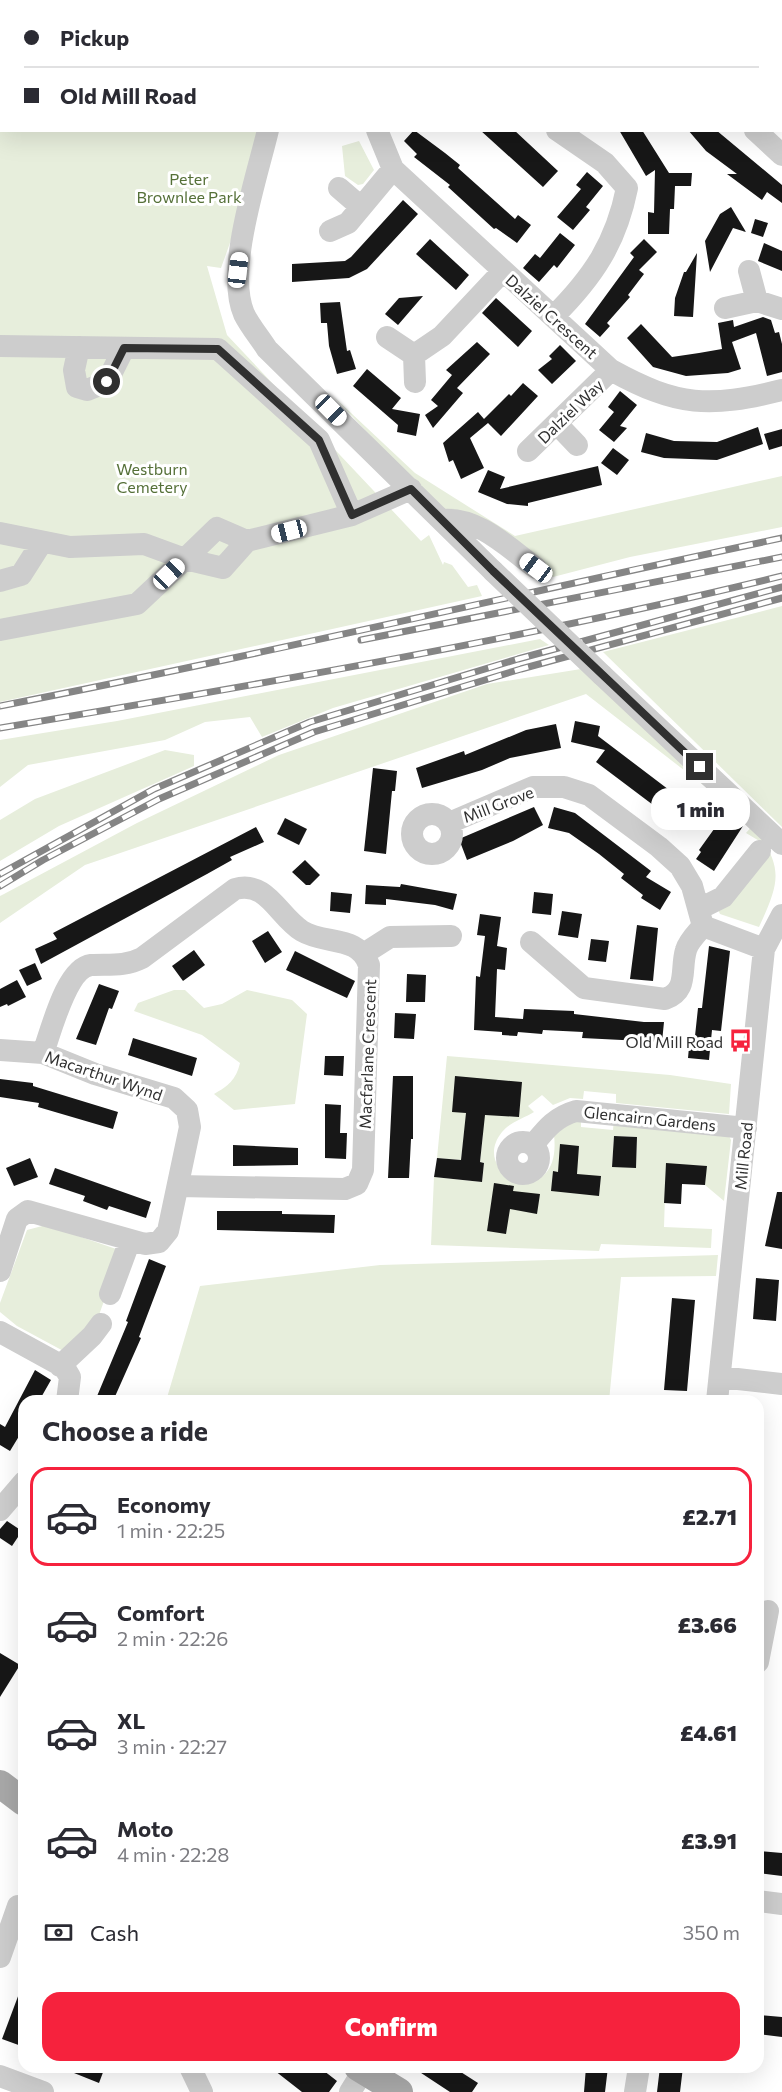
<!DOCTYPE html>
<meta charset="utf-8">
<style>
body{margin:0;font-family:Commissioner,sans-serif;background:#f2f2f3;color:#2b2b33;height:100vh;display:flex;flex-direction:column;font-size:22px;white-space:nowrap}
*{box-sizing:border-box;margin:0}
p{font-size:20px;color:#7c7c81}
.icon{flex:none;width:33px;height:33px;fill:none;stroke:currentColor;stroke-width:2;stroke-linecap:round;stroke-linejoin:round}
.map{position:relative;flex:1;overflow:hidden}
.panel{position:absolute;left:18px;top:1395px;width:746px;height:678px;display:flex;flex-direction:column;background:#fff;border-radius:18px;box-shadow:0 6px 24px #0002}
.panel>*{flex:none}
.hud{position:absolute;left:0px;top:0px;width:783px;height:132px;box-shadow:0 6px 24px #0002;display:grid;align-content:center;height:132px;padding:0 24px;background:#fff}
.end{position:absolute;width:27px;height:27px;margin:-14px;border:8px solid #303030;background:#fff;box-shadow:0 0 0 3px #fff}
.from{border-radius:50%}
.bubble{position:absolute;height:42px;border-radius:18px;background:#fff;box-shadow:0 6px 24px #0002;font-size:20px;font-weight:800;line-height:42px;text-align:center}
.car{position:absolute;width:18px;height:36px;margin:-18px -9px;border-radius:8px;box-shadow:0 0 4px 2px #0007;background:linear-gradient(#fff 24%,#345 0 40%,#fff 0 76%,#345 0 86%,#fff 0)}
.hud b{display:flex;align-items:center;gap:21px;height:57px;font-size:22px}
.hud b+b{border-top:2px solid #e1e1e2}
.hud i{width:15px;height:15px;background:#2b2b33}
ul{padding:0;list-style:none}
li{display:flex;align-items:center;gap:18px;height:99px;margin:0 12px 9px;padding:0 12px;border:3px solid transparent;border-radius:18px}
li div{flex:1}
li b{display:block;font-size:22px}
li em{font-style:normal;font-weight:800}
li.current{border-color:#f6223d}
li>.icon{width:54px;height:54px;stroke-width:1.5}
h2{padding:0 24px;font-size:27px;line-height:72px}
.pay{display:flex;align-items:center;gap:15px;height:66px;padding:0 24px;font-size:22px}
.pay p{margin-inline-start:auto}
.cta{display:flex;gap:12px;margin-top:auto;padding:12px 24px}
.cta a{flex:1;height:69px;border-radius:18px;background:#f6223d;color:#fff;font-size:24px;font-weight:800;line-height:69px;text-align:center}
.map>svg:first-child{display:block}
.green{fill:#e7eedc;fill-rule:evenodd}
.building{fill:#171717}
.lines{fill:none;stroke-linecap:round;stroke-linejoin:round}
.minor{stroke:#cdcdcd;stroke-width:22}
.major{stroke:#a8a8a8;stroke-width:28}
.rail-casing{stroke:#858585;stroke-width:7}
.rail{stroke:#fff;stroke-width:4.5;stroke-dasharray:14;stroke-linecap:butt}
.minor-bridge{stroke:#cdcdcd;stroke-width:22}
.route{stroke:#303030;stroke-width:8}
.labels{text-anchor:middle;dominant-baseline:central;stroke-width:6;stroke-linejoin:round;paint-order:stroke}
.park-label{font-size:16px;fill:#557038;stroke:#fff}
.street-label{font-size:16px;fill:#303030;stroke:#fff}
.poi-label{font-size:16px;fill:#303030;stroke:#fff;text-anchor:end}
</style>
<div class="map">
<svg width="782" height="2092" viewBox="0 0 782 2092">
<rect width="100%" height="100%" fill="#fff"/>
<path class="green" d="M0 0H258L2 2V130L263 131V151L221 268 207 266 227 335 421 541 429 535 443 565 444 562 452 565 468 587 477 585 482 596 0 702Z
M359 141 374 170 363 184 358 185 345 176 342 146Z
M334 397 415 473 515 536 782 476V527L630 557 553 577 500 535 444 514Z
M782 606V827L603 652Z
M540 639 549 645 333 708 262 737 250 717 205 722 165 740 28 765 0 787V740L117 721Z
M581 669 725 802 586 694 85 865 0 923V896L4 894 137 823 279 755 487 684Z
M165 750 194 755V766L59 826 0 861V820L35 799Z
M753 825C782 867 782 878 759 927L720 914 714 901 766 845 746 833Z
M174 990H185L204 1008 222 1004 247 990 292 1000 307 1014 295 1104 234 1110 214 1094C228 1086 236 1080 240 1063L202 1035 134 1011 138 1003Z
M447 1056 670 1075 731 1084 729 1114 616 1103V1094L584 1091 583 1099 570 1098 553 1105 542 1095 528 1106 534 1112C524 1118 509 1123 502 1132 466 1177 563 1214 554 1135L581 1116V1127L613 1130 614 1119 729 1136 731 1140 724 1201 705 1185 706 1166 666 1164 664 1227 712 1229 711 1248 601 1244 599 1251 431 1245 434 1177 482 1182 484 1163 480 1162 483 1135 464 1133 461 1160 437 1158ZM614 1136 637 1137 636 1168 612 1166Z
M46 1225 122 1251 95 1326 69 1354 17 1326 0 1312V1303L27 1230Z
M718 1255 716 1276 621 1277 609 1401H166L200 1286 380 1265Z"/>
<path class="building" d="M414 130 445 153 460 165 458 168 515 219 518 215 531 225 517 243 496 228 494 229 448 187 450 185 414 157 417 154 404 141Z
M480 130H514L558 171 543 187Z
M619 130H642L669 173H692L691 186H675L674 209H670L669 234H648V212L654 213 655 170 646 176Z
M688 130H716L782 185V203L767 192 762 200 727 174H737L706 151Z
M587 172 603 186 586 207 590 210 573 230 557 217 581 189 576 185Z
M403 200 418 214 367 269 349 278 292 282V264L345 261 351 257Z
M731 207 746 232 733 228 710 272 705 241 720 214Z
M755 219 768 223 763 237 751 233Z
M560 233 575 245 557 268 554 265 539 282 523 268 535 254 540 258Z
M430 239 469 275 456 290 416 254Z
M644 239 657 252 639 270 644 274 628 295 630 297 607 323 610 326 600 337 585 324 634 257 630 253Z
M764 243 782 251V271L758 261Z
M697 253 693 317 674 316 675 298 684 272H686Z
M423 296 398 325 385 314 399 298Z
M496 298 532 331 518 347 482 313Z
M340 302 347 351 350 350 356 369 337 374 329 346 327 323H321L320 303Z
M763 317 771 320 775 333 779 332 782 344V372L767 376 756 333 732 342 741 369 728 373 686 376 653 367 627 338 641 324 672 357 699 353 722 349 718 323 733 320 734 327Z
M477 342 490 354 457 388 463 393 433 428 425 415 438 406 431 400 452 375 446 370Z
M560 345 576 361 552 384 538 370 552 359 549 356Z
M367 369 401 398 392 409 420 414 416 436 397 432 398 425 353 386Z
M523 383 538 396 501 436 488 423 470 438 484 468 461 479 453 460 449 462 443 443 478 412 484 419 509 394 511 396Z
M620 391 637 405 620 426 627 428 614 442 599 430 614 412 608 407Z
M758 427 763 444 717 460 664 458 641 452 646 433 674 441 717 442Z
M782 429V446L769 450 764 434Z
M613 448 629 460 617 475 601 463Z
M598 466 602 485 528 503V506L507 504 478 492 488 470 505 477 500 489Z
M575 721 600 726 598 736 681 799 683 797 700 810 685 829 596 762 605 750 571 742Z
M556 724 561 748 510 758 482 770 422 788 416 768 464 751 465 755 526 730Z
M373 768 397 771 395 791H392L386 854 364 851Z
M534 807 543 825 513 841 467 860 459 839Z
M554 807 575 813 651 871 646 877 671 892 660 910 641 898 643 895 621 878 624 874 599 854 569 833 548 828Z
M727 811 743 826 714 871 696 859 701 852 699 850Z
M285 818 307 829 299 845 277 834Z
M256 827 264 842 230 857 232 860 207 874 41 964 35 949 57 939 53 933Z
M305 860 320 875 310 885H306L292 872Z
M401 884 457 894 453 910 435 905 386 899V905L365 904 366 885 400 887Z
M331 892 352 894 350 913 330 911Z
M534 892 553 894 551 915 532 913Z
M562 911 582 914 578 938 558 935Z
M480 914 501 917 497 946 507 948 505 970 497 969 495 1017 523 1019 524 1009 574 1011V1014L644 1022H664L662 1042 582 1038 583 1032 543 1030 542 1034 518 1032 517 1036 502 1035V1032L474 1030 476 976 480 977 485 936 477 935Z
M637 925 658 928 653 981 630 979Z
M268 931 282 952 265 963 252 941Z
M591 939 609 941 606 962 588 960Z
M709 946 730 951 721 1031 712 1030 709 1060 688 1058 690 1036H695L698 1008H702Z
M194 950 205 965 183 981 172 966Z
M295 951 355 981 347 998 286 970Z
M35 963 42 979 27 986 19 970Z
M407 974 426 975 425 1002H406Z
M17 980 26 997 8 1006 7 1004 0 1007V989Z
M99 984 119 991 112 1009 109 1008 96 1045 76 1039Z
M395 1013 416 1014 414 1039 394 1038Z
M133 1038 197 1058 192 1076 128 1055Z
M325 1056H344L343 1076 324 1075Z
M393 1076H413V1139H411L409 1178H388Z
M455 1076 522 1082 519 1117 485 1115 480 1162 484 1163 482 1182 434 1177 437 1158 461 1160 466 1113 452 1112Z
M0 1079 33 1083V1086L118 1112 113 1129 38 1107 39 1103 0 1097Z
M325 1104 341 1105 340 1133H347L346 1159 325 1158Z
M614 1136 637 1137 636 1168 612 1167Z
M560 1144 579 1146 577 1174 601 1176 599 1196 551 1191 553 1171 558 1172Z
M233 1145 298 1148V1165L233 1166Z
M30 1158 38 1177 14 1186 6 1168Z
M666 1163 707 1166 705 1185 682 1184 681 1204 664 1203Z
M55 1168 151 1202 146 1218 109 1206 107 1210 83 1201 85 1196 49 1184Z
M494 1183 514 1186 513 1191 540 1194 537 1214 510 1209 506 1234 487 1231Z
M777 1192H782V1249L765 1246Z
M217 1211H282V1214L335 1215 334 1233 217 1230Z
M149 1259 166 1266 139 1337 141 1338 113 1401H95L128 1322 126 1321Z
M756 1278 779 1280 776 1321 753 1319Z
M672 1298 695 1300 687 1391 664 1390Z
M35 1370 51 1380 39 1401H24V1428L10 1451 0 1445V1424L5 1427Z
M7 1521 22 1531 12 1546 0 1538V1529Z
M0 1653 20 1665 0 1697Z
M760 1851 782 1853V1876L758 1873Z
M23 1983H24V2047L2 2039Z
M759 2015 782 2017V2037L758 2034Z
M59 2067H105L99 2083Z
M270 2067H319L337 2081 329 2092H302Z
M412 2067H453L478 2083 472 2092H450Z
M586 2067H608L605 2092H584Z
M660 2067H683L680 2092H657Z"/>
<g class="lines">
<path class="minor" d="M272 0V2
M378 0V2
M683 0 685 2
M624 2 625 0
M782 93V94
M268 130C257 177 225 270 244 314 250 326 260 338 267 349L493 571
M377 130 393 169 611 370C678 407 709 408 782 390
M755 130 782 155
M339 188 361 207
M330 231 348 223 393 169
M757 301 782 309
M725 308 757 301 749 271
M554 316C593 277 616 243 627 188L605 163 557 130
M387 337 414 355 415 382
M0 346 218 349 319 440 352 515 411 489
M79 347 74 370 77 387 87 390 107 382 124 348
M414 355 442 336 503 271
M557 424 577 445
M528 451 611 370
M442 520C477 516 509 548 536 568
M0 533 70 547 144 544 185 559 217 528 247 541
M0 581 21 575 42 542
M0 630 137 604 185 559 223 568 247 541 352 515
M602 675 782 844
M412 834a20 20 0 1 1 40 0a20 20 0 1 1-40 0Z
M449 823 533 787H564L589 795 659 847 680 866 692 886 703 926 764 949
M699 909 723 897 760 851
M531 942 584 988 665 999C689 990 680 970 686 950 688 942 697 933 703 926
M365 953 390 937 451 936
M0 1050 43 1053 95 1074 174 1098 187 1110 190 1127 168 1231 159 1242 145 1244 28 1211 17 1219 0 1271
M43 1053C51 1032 66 968 91 965 109 964 124 967 142 958L235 889C267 880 278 916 302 931 325 945 359 935 369 965L363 1170 357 1184 345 1189 178 1186
M507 1158a16 16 0 1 1 32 0a16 16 0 1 1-32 0Z
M533 1145C546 1129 555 1117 576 1111L746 1128
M110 1294 130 1240
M0 1332 64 1367 70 1377 67 1401
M60 1366 92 1336 101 1324
M720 1377 782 1384
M717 1401 764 949 782 915
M0 1510 24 1482
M758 1662 768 1611
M758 1901 782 1904
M0 1957 18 1906
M190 2067 202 2092
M0 2076 43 2092
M350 2092 363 2071
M635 2092 639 2067"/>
<path class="major" d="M0 1784 24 1802
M358 2067 399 2092"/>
<defs>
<path id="rail" d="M361 640 782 557
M0 706C262 655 521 593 782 538
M0 728C262 684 524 639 782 576
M0 874 154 789 310 722 518 659 782 587
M0 886 43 860 159 799 314 732 521 669 782 598"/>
</defs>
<use href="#rail" class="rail-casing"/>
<use href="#rail" class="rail"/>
<path class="minor-bridge" d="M493 571 602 675"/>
</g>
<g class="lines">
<path class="route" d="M107 382 124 348 218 349 319 440 352 515 411 489 493 571 700 767"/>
</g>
<defs>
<symbol id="bus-bare" viewBox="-9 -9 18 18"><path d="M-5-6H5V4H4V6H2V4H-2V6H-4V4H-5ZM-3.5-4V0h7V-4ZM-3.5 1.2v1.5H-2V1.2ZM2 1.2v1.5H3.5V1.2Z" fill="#f6223d" stroke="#fff" stroke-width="2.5" paint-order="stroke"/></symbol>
</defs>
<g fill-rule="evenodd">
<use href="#bus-bare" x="724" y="1024" width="33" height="33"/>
</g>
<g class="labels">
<g class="park-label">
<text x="189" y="178">Peter<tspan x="189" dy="18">Brownlee Park</tspan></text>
<text x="152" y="468">Westburn<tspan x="152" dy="18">Cemetery</tspan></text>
</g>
<g class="street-label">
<text transform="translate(552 316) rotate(42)">Dalziel Crescent</text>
<text transform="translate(570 411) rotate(-44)">Dalziel Way</text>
<text transform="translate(498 804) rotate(-21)">Mill Grove</text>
<text transform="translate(367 1054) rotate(-88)">Macfarlane Crescent</text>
<text transform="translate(104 1075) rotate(19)">Macarthur Wynd</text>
<text transform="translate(650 1118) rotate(6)">Glencairn Gardens</text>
<text transform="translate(743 1156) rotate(-84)">Mill Road</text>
</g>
<g class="poi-label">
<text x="723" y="1041">Old Mill Road</text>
</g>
</g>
</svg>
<i class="end from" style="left:107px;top:382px"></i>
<i class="end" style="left:700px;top:767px"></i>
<div class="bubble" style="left:651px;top:788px;width:99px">1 min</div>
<i class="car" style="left:238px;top:270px;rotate:7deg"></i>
<i class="car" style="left:331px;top:410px;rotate:135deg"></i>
<i class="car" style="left:289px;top:531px;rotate:256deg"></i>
<i class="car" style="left:536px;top:568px;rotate:307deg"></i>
<i class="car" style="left:169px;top:574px;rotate:46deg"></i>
<div class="hud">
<b><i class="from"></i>Pickup</b>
<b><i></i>Old Mill Road</b>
</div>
<section class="panel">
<h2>Choose a ride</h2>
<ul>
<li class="current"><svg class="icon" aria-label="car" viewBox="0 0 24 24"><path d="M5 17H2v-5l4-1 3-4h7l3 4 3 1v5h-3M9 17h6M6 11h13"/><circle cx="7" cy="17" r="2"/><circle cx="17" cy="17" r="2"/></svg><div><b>Economy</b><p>1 min · 22:25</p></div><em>£2.71</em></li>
<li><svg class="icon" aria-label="car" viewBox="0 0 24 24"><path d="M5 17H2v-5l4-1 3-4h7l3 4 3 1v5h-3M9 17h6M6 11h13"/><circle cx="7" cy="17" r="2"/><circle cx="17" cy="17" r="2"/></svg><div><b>Comfort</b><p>2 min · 22:26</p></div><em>£3.66</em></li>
<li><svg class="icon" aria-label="car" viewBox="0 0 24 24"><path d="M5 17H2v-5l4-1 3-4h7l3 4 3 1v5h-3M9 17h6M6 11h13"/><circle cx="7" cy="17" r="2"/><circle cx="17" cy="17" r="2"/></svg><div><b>XL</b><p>3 min · 22:27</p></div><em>£4.61</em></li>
<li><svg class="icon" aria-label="car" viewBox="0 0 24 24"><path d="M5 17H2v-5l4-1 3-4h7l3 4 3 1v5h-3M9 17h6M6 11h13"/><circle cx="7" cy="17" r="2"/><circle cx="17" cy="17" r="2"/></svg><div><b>Moto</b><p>4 min · 22:28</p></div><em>£3.91</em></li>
</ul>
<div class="pay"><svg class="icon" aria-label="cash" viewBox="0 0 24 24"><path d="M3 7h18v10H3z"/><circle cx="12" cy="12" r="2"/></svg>Cash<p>350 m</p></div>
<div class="cta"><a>Confirm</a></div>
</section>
</div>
